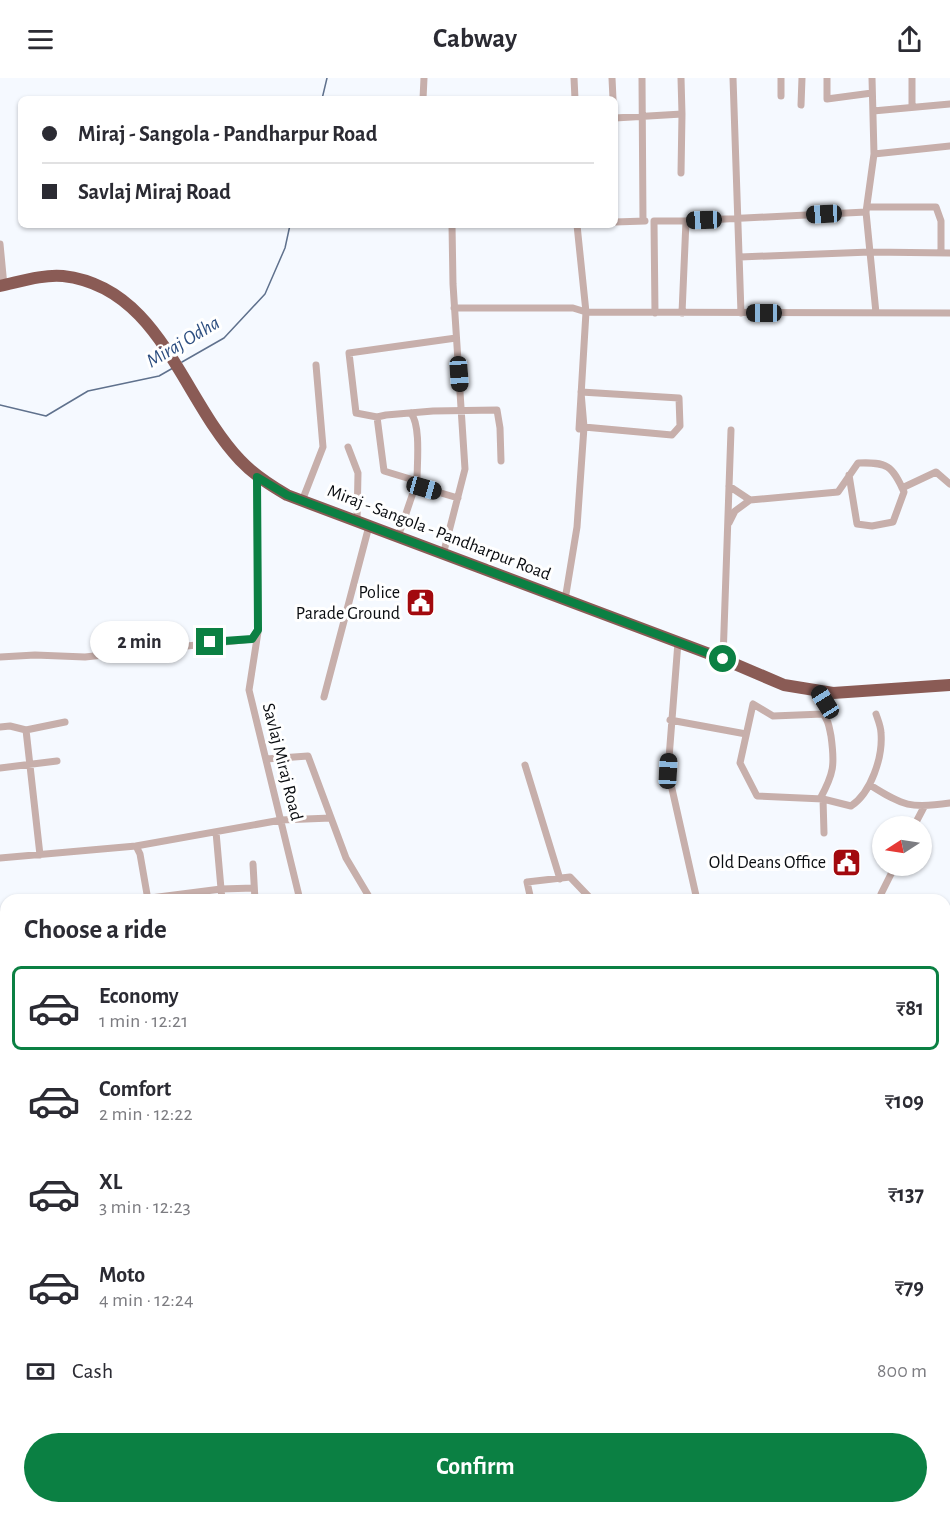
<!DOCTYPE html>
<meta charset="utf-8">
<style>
body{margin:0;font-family:"Alegreya Sans",sans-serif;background:#f7f7f7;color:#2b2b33;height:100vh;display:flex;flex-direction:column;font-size:22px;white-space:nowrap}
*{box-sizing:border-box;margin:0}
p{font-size:20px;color:#7c7c81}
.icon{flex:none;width:33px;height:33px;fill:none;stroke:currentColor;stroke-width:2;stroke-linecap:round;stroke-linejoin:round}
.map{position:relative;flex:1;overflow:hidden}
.details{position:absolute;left:0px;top:816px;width:951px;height:620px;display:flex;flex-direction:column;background:#fff;border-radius:18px 18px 0 0;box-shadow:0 2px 4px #0004}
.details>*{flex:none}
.banner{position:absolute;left:18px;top:18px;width:600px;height:132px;border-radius:9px;box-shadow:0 2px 4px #0004;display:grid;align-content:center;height:132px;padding:0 24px;background:#fff}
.needle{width:39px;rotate:258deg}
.buttons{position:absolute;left:872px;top:738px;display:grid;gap:12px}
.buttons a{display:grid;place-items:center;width:60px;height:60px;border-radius:50%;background:#fff;box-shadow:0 2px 4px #0004;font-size:30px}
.end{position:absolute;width:27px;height:27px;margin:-14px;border:8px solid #0b8043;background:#fff;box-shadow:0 0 0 3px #fff}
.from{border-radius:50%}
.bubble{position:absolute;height:42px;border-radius:21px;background:#fff;box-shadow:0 2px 4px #0004;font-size:20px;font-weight:700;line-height:42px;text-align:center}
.car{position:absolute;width:18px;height:36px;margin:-18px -9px;border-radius:8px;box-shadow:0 0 4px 2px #0007;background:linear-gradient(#222 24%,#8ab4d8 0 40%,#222 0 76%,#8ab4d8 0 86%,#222 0)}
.banner b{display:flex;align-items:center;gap:21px;height:57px;font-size:22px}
.banner b+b{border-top:2px solid #e1e1e2}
.banner i{width:15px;height:15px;background:#2b2b33}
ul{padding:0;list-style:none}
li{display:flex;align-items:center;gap:18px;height:84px;margin:0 12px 9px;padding:0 12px;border:3px solid transparent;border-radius:9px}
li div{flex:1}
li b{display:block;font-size:22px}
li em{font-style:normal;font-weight:700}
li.on{border-color:#0b8043}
li>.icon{width:54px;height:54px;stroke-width:1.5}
h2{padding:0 24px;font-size:27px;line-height:72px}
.pay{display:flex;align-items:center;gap:15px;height:66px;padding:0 24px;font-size:22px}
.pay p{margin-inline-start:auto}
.action{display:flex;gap:12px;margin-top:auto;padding:12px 24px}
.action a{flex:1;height:69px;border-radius:36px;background:#0b8043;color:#fff;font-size:24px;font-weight:700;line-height:69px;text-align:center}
header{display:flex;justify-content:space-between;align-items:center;height:78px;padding:0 24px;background:#fff;font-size:27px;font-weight:700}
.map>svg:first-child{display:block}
.water{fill:#849cc2;stroke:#5f718d;stroke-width:1.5}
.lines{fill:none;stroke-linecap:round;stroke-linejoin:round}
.stream{stroke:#5f718d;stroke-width:1.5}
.street{stroke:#c7afab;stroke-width:7}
.secondary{stroke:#ad8b86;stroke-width:9}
.highway{stroke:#8a5b55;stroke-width:12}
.route{stroke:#0b8043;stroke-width:8}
.labels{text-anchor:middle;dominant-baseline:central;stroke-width:6;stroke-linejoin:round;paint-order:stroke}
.street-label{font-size:18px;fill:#090c10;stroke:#fff}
.poi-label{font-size:18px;fill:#090c10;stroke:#fff;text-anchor:end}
.water-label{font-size:20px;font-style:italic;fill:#2d4e80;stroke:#fff}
</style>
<header><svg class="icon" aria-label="menu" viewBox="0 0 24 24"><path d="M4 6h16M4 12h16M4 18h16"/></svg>Cabway<svg class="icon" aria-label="share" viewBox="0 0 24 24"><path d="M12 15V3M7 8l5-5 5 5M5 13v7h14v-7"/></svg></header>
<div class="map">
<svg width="950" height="1435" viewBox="0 0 950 1435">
<rect width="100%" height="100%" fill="#f5f9ff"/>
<path class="water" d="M950 1071V1174L945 1178V1077Z"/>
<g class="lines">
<path class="stream" d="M322 21 327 0
M182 284 224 260 265 216 285 170 290 147
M0 327 46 338 88 313 159 298 173 290"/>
<path class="street" d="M574 0 575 21
M612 0 613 21
M642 0 643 143
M733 0 741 235
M827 0V21L872 15
M872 0 874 76 950 68
M912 0V28
M781 18V0
M423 21 424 0
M801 27 802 0
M873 33 950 26
M615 40 682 36 681 0
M681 95 682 36
M867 129H936L941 143V174
M866 134 876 235
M686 143 866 134 874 76
M615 144 645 143
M0 166 4 208
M740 179 870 174 950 175
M454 230H573L586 234 577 147
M655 235 654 143H686L682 235
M581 314 584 349 579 351 586 234 950 235
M411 335C421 348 417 386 417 403L424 410 458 420
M377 339 356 335 349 275 456 260
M348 369 358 395 357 444
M902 410 936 394 950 406
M750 422 838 414 858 385C887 384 892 387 904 414L893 444 872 448 857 446 849 397
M302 423 323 369 316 287
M729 445 735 433 750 422 729 408
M398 459 417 403 384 393 377 339 386 337 433 333 497 332 500 350 501 383
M443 477 465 391 453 206 452 147
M565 522 577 449 584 349 672 357 680 348 679 320 581 314
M258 554 249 612 300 822
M678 564 668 693 697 822
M0 579 35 577 85 579 252 561 258 552 257 399
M723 581 731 352
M818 613 825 624 823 636C829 643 829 649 831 658 835 687 834 695 820 721
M324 619 369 448
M823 636 773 638 753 626 740 685 757 718 823 721 851 728C871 715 883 679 881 655 881 649 878 642 876 636
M670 642 746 656
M0 649 10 648 26 652 65 644
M26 652 40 777
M266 681 308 678 346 780 371 822
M525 687 560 801
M0 690 57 683
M870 707C903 728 911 731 950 725
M823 721 824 755
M914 748 924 729
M216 754 222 822
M136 768 281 742 331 740
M0 780 136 768 140 776 148 822
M253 786 255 822
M881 816 895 788
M135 822 221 811 254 810
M531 822 527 804 570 799 592 822
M0 838 6 837
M0 923H6
M945 927 950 926
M945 959 950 957
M0 1002 6 1001
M0 1036 6 1035
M0 1155 6 1154
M945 1203 950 1197
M945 1218 950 1224
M0 1227 6 1225
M945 1273 950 1272
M945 1364 950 1362
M0 1382 6 1376
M945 1416 950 1434
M108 1430 113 1435
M408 1430 413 1435
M488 1430 490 1435
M555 1430 556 1435
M581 1430 582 1435
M610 1430 611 1435
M644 1430 645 1435
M876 1430 877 1435
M908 1430 910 1435
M280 1435V1430
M757 1435 775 1430"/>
<path class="secondary" d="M945 880 950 879
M751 1430 752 1435"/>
<path class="highway" d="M0 208C19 204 43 196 63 198 160 209 182 321 240 382 254 397 270 407 287 417L723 581 784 607 833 615 950 607"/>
</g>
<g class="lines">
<path class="route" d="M210 564 252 561 258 552 257 399 287 417 723 581"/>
</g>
<defs>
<symbol id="civic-square" viewBox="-11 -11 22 22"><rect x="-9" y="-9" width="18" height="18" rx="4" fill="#a2090e" stroke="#fff"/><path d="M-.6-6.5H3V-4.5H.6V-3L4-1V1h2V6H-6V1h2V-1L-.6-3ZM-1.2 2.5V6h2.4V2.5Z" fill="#fff"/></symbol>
</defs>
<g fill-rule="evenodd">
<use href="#civic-square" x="404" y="508" width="33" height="33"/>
<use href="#civic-square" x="830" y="768" width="33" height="33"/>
</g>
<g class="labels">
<g class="street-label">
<text transform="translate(439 455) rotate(21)">Miraj - Sangola - Pandharpur Road</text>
<text transform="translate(282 684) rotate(76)">Savlaj Miraj Road</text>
</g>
<g class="poi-label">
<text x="400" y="515">Police<tspan x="400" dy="21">Parade Ground</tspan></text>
<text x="826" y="785">Old Deans Office</text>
</g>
<g class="water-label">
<text transform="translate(183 264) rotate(-31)">Miraj Odha</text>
</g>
</g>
</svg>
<div class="buttons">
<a><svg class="needle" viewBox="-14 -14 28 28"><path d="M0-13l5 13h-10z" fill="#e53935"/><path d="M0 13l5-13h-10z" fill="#7c7c81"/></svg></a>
</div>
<i class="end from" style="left:723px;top:581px"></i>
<i class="end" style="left:210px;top:564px"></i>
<div class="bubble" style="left:90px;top:543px;width:99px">2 min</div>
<i class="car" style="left:824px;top:136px;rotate:267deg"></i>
<i class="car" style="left:704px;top:142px;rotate:268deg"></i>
<i class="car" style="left:764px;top:235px;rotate:270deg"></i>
<i class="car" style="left:459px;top:296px;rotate:176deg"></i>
<i class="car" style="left:424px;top:410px;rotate:106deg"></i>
<i class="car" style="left:825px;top:624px;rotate:328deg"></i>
<i class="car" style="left:668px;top:693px;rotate:3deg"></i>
<div class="banner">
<b><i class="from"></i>Miraj - Sangola - Pandharpur Road</b>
<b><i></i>Savlaj Miraj Road</b>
</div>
<section class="details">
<h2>Choose a ride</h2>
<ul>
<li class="on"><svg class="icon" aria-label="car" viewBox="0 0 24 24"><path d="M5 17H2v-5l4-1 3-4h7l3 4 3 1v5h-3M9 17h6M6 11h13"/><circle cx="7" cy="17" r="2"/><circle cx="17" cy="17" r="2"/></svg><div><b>Economy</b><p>1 min · 12:21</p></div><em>₹81</em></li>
<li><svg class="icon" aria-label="car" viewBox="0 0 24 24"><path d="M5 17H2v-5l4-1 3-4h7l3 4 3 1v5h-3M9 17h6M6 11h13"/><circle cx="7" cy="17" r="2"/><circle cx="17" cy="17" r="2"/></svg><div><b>Comfort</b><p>2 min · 12:22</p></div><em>₹109</em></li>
<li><svg class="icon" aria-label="car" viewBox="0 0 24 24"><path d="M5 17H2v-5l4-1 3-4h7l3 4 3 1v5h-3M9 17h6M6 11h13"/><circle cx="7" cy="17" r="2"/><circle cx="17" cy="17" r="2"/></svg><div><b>XL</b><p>3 min · 12:23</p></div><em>₹137</em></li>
<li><svg class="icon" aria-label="car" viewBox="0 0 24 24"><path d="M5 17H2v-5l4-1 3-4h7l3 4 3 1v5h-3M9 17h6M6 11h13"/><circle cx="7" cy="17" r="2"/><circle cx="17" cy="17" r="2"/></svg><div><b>Moto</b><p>4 min · 12:24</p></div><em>₹79</em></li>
</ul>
<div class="pay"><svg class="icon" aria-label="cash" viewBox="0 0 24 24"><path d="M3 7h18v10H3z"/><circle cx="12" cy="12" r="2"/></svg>Cash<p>800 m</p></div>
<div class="action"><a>Confirm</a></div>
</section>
</div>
